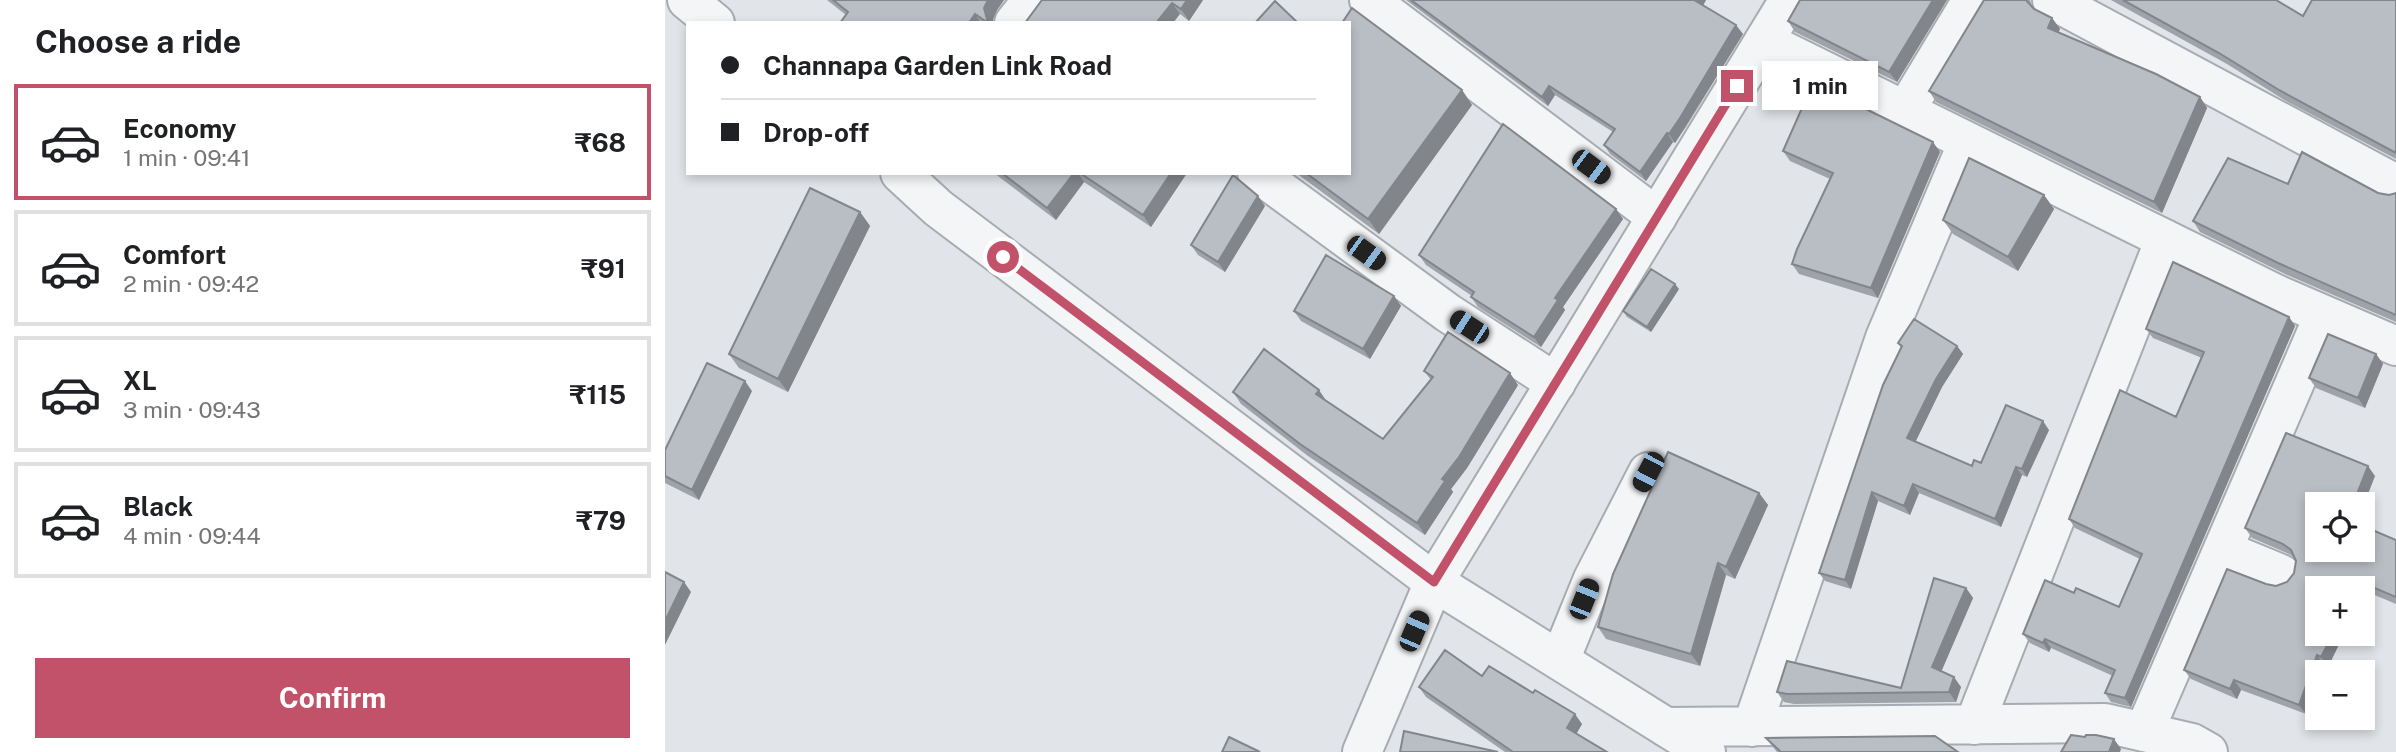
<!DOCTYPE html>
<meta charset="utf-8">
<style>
body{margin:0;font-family:"Public Sans",sans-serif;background:#f2f2f2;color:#202124;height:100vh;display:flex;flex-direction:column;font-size:26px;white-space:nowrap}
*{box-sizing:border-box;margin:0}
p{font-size:23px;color:#757577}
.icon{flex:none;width:38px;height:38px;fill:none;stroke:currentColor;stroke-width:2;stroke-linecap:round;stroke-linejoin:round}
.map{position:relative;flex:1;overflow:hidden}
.drawer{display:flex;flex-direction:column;background:#fff;width:665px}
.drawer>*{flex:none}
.hud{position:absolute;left:21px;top:21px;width:665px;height:154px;border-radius:0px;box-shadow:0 4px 10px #0003;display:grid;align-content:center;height:154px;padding:0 35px;background:#fff}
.buttons{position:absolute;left:1640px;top:492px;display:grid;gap:14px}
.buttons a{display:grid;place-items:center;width:70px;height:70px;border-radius:0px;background:#fff;box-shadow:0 4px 10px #0003;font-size:35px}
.end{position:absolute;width:32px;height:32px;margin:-16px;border:9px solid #c25269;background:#fff;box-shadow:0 0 0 4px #fff}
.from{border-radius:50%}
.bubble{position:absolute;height:49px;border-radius:0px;background:#fff;box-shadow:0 4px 10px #0003;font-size:23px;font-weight:700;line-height:49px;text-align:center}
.car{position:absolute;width:21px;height:42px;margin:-21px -10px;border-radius:9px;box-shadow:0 0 5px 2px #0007;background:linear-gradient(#222 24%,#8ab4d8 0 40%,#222 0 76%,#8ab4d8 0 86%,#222 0)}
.hud b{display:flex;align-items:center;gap:24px;height:66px;font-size:26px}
.hud b+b{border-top:2px solid #e0e0e0}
.hud i{width:18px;height:18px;background:#202124}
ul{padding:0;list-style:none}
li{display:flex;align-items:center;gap:21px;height:116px;margin:0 14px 10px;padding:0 21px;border:4px solid #e0e0e0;border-radius:0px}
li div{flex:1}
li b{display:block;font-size:26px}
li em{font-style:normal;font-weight:700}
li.selected{border-color:#c25269}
li>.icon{width:63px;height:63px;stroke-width:1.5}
h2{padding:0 35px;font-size:32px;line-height:84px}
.primary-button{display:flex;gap:14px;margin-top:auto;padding:14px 35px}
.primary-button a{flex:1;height:80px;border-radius:0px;background:#c25269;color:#fff;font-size:28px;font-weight:700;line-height:80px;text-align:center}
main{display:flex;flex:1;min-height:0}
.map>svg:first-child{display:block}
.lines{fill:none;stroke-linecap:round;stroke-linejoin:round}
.minor-casing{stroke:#a7abb2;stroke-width:42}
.tertiary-casing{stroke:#a7abb2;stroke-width:42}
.minor{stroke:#f4f5f7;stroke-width:38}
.tertiary{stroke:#f4f5f7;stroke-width:38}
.wall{fill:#9fa3a9}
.shaded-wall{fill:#82858a}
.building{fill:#b9bec5;stroke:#82858a;stroke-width:2}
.route{stroke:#c25269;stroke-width:9}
</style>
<main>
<section class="drawer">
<h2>Choose a ride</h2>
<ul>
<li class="selected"><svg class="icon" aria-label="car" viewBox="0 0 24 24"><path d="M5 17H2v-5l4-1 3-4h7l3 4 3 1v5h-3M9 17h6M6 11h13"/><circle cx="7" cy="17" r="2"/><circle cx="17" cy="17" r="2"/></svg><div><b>Economy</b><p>1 min · 09:41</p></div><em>₹68</em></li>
<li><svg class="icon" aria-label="car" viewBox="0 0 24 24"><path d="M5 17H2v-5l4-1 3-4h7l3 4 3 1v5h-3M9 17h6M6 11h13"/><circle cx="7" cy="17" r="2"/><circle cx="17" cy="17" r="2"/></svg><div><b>Comfort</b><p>2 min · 09:42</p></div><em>₹91</em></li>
<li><svg class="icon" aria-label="car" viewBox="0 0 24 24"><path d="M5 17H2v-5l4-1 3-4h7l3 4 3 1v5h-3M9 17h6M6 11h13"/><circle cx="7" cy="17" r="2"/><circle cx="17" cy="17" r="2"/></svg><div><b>XL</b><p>3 min · 09:43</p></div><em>₹115</em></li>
<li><svg class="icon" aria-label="car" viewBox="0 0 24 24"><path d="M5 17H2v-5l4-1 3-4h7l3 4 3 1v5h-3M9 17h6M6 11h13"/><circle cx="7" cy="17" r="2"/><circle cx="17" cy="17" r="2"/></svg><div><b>Black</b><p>4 min · 09:44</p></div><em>₹79</em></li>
</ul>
<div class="primary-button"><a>Confirm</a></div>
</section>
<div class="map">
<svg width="1731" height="752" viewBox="0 0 1731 752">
<rect width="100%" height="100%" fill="#e1e4e8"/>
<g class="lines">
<defs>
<path id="minor" d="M704 0 992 217
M1387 0 1731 184
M349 23 367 0
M1099 41 1611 294 1731 346
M1240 111 1307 0
M592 173 783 313 891 383
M1558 550 1616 574
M895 660 928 579 983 472
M1309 725 1500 239
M1001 727 1440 723 1527 743 1543 752
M1087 727 1220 338 1303 142
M1479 732 1659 315
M697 752 769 582"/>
<path id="tertiary" d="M22 0 50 23
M235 173 273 208 769 582 1041 752
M769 582 1124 0"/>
</defs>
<use href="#minor" class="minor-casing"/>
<use href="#tertiary" class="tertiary-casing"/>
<use href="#minor" class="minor"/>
<use href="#tertiary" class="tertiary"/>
</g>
<path class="wall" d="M162 0H339L332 10 328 19V23H175L181 15Z
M377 0H538L524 21 515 14Z
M741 0H1041L1038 6 1078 34 1021 127 1010 143 1008 142 981 181 945 154 939 145 948 132 890 95 883 106Z
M1135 0H1282L1232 82 1130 32 1123 21Z
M1319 0H1365L1367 6 1369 9 1387 18 1395 29 1393 32 1535 97 1542 108 1497 213 1271 102 1264 91Z
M1446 0H1611L1638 16 1731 0V159L1621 101 1562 64Z
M797 90 807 105 714 234 631 173H684Z
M1118 151 1275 152 1213 298 1134 274 1127 264 1165 179 1125 161Z
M329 173H522L486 227 419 182 391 220Z
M1623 184 1713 193 1724 195 1731 193V322L1620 274 1535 232 1528 221Z
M1379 195 1389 209 1353 271 1288 234 1278 220Z
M600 206 560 272 533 255 526 245Z
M951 209 958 219 898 307 900 310 876 347 813 307 806 297 807 296 761 265 754 255Z
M195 212 205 226 123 392 74 368 64 354Z
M1014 289 986 332 962 317 958 311Z
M729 296 736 306 705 359 636 321 629 311Z
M1624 317 1630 326 1466 707 1446 702 1440 693 1448 676 1386 648 1384 652 1365 643 1358 634 1409 593 1454 607 1475 559 1410 528 1404 519 1511 417 1537 358 1488 338 1481 329Z
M1233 343 1292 346 1298 354 1277 387 1250 442 1307 466 1316 463 1384 430 1362 477 1357 475 1336 527 1254 493 1245 515 1213 501 1186 589 1160 581 1154 573 1236 348Z
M1711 354 1718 364 1700 408 1651 388 1644 378Z
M759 371 853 385 802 468 786 489 788 492 760 535 643 456 576 404 568 392 662 402 718 439 766 380Z
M87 391 34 500 0 483V450Z
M1710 476 1652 550 1731 540V604L1700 591 1698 595V588L1652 634H1679L1663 667 1659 665 1652 672V685L1641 714 1576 690 1572 699 1526 679 1519 670 1601 584 1611 586 1622 582 1629 573 1631 561 1629 557 1624 554 1587 538 1580 528Z
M1094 493 1103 505 1070 579 1061 575 1035 666 941 639 933 627Z
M1301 588 1308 598 1276 671 1296 687 1291 702 1129 704 1119 702 1112 692 1236 688Z
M817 676 917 724 911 734 942 752H840L761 697 754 687Z
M1101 738 1293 752H1112Z"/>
<path class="shaded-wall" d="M323 0H339L332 10 328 19V23H323L319 8Z
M522 0H538L524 21 516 9Z
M1029 0H1041L1035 10Z
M1268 0H1282L1232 82 1224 72Z
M507 3 515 14 508 23H491Z
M310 14 316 23H304Z
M1387 18 1395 29 1391 38 1383 28Z
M1071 25 1078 34 1010 143 1004 134Z
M884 86 890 95 883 106 877 97Z
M797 90 807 105 714 234 703 219Z
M1535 97 1542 108 1497 213 1489 202Z
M1002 133 1008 142 981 181 975 172Z
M1268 142 1275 152 1213 298 1206 288Z
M409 173H413L419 182 391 220 382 208Z
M506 173H522L486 227 478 215Z
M1379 195 1389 209 1353 271 1343 257Z
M593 196 600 206 560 272 553 262Z
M951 209 958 219 898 307 900 310 876 347 869 337 890 298Z
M195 212 205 226 123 392 113 379Z
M1010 284 1014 289 986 332 982 327Z
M729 296 736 306 705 359 698 349Z
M1624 317 1630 326 1466 707 1460 698Z
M1292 346 1298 354 1277 387 1248 447 1242 438 1271 379Z
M1711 354 1718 364 1700 408 1693 398Z
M845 373 853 385 802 468 786 489 788 492 760 535 752 523 777 479Z
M80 381 87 391 34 500 27 490Z
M654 390 662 402 651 394Z
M1378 421 1384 430 1362 477 1357 469Z
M1703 466 1710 476 1698 507V504H1688Z
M1351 467 1357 475 1336 527 1330 519Z
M1248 484 1254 493 1245 515 1239 506Z
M1207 492 1213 501 1186 589 1180 580Z
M1094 493 1103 505 1070 579 1061 567Z
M1053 563 1061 575 1035 666 1026 654Z
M1693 581 1700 591 1698 595V588H1689Z
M19 582 26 592 0 645V621Z
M1301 588 1308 598 1274 677 1267 667Z
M1668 634H1679L1663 667 1656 657Z
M1380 639 1386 648 1384 652 1378 643Z
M1652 655 1659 665 1657 672H1652V685L1641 714 1634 705Z
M1289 677 1296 687 1291 702 1284 692Z
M1569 680 1576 690 1572 699 1565 689Z
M910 714 917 724 909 738 902 728Z
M1449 739 1456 749 1455 752H1444Z"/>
<path class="building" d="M168 0H323L319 8 323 23 310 14 304 23H175L183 12Z
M377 0H522L516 9 507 3 491 23H360Z
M746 0H1029L1071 25 1015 118 1004 134 1002 133 975 172 939 145 950 129 884 86 877 97Z
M1135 0H1268L1224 72 1123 21Z
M1319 0H1361L1369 9 1387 18 1383 28 1491 74 1535 97 1489 202 1264 91Z
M1458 0H1611L1638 16 1647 0H1731V153L1614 90 1554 53Z
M610 1 633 23H590Z
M687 8 797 90 703 219 641 173H684V23H677Z
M1148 83 1268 142 1206 288 1127 264 1132 249 1168 173 1118 151Z
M838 124 951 209 890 298 893 300 869 337 806 297 809 292 754 255Z
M1637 152 1713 193 1724 195 1731 193V315L1613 263 1528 221 1563 158 1623 184Z
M1304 158 1379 195 1343 257 1278 220Z
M337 173H409L382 208Z
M415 173H506L478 215Z
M568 175 593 196 553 262 526 245Z
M145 188 195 212 113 379 64 354Z
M661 255 729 296 698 349 629 311Z
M1508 262 1624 317 1460 698 1440 693 1450 670 1380 639 1378 643 1358 634 1380 580 1409 593 1411 588 1454 607 1477 554 1404 519 1455 390 1511 417 1539 352 1481 329Z
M986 269 1010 284 982 327 958 311Z
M1249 319 1292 346 1271 379 1242 438 1307 466 1309 460 1316 463 1341 405 1378 421 1357 469 1351 467 1330 519 1248 484 1239 506 1207 492 1180 580 1154 573 1218 385 1237 346 1233 343Z
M783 332 845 373 794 457 777 479 780 481 752 523 635 444 568 392 599 349 654 390 651 394 718 439 768 377 759 371Z
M1663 334 1711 354 1693 398 1644 378Z
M42 363 80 381 27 490 0 476V450Z
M1621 433 1703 466 1688 504H1652V550H1698V526L1731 540V597L1693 581 1689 588H1652V634H1668L1656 657 1652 655 1634 705 1569 680 1565 689 1519 670 1562 569 1601 584 1611 586 1622 582 1629 573 1631 561 1626 550 1618 544 1580 528Z
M1003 452 1094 493 1061 567 1053 563 1026 654 933 627 948 574Z
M0 572 19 582 0 621Z
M1269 578 1301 588 1267 667 1289 677 1284 692 1122 694 1112 692 1122 661 1236 688Z
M780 650 817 676 824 666 868 693 870 690 910 714 902 728 942 752H848L754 687Z
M739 731 833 752H735Z
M1406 735 1420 737 1421 735H1431L1449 739 1444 752H1396Z
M1270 736 1293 752H1116L1101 738Z
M564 737 595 752H557Z"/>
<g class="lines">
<path class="route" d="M338 257 769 582 1072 86"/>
</g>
</svg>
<div class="buttons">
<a><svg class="icon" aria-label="locate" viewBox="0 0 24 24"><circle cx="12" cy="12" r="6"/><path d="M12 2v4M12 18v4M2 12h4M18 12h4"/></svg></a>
<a>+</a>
<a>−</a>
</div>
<i class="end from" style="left:338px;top:257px"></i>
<i class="end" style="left:1072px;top:86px"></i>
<div class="bubble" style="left:1097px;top:61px;width:116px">1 min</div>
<i class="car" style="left:926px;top:167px;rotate:127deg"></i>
<i class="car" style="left:701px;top:253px;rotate:126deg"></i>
<i class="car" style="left:804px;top:327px;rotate:303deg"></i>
<i class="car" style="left:983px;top:472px;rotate:208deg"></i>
<i class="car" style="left:919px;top:599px;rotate:22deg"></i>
<i class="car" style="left:749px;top:631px;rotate:23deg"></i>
<div class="hud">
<b><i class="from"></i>Channapa Garden Link Road</b>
<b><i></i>Drop-off</b>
</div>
</div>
</main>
